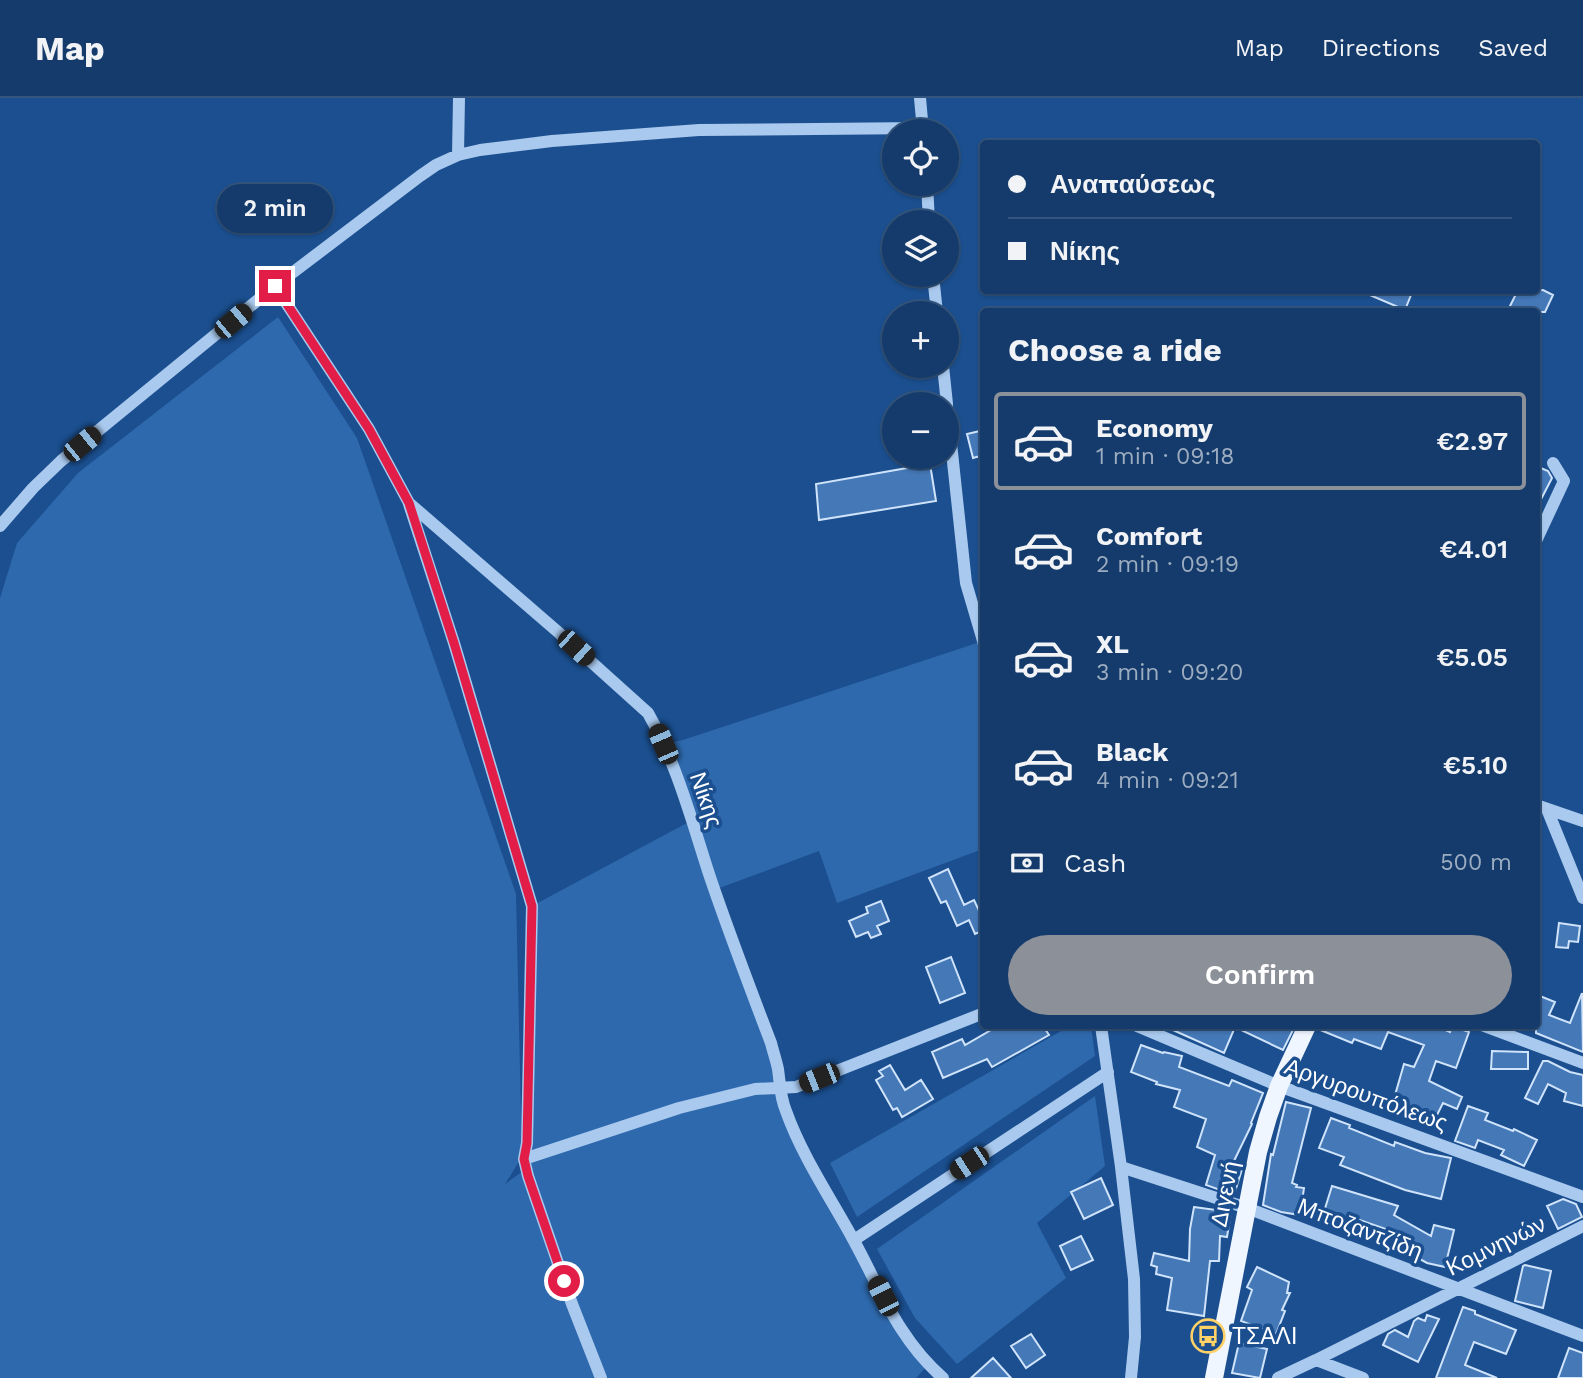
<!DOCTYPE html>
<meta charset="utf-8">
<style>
body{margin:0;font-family:"Work Sans",sans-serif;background:#214673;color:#f1f3f6;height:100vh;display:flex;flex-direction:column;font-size:26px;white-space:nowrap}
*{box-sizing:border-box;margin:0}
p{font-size:23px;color:#9dadc1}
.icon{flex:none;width:38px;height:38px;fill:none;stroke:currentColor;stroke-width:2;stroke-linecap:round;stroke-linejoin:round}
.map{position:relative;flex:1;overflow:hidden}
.side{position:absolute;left:980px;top:210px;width:560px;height:721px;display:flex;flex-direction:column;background:#143b6b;border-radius:7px;box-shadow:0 2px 5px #0004,0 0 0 2px #33557e}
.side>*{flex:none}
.hud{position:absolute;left:980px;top:42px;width:560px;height:154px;border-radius:7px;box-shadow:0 2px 5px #0004,0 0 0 2px #33557e;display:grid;align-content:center;height:154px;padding:0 28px;background:#143b6b}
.tools{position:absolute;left:882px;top:21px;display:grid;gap:14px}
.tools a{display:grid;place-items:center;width:77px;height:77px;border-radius:50%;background:#143b6b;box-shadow:0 2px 5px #0004,0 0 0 2px #33557e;font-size:35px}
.end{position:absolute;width:32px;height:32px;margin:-16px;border:9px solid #e11d48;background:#fff;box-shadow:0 0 0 4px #fff}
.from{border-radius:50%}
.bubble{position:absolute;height:49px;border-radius:24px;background:#143b6b;box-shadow:0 2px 5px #0004,0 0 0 2px #33557e;font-size:23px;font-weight:600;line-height:49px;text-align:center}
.car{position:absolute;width:21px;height:42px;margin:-21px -10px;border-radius:9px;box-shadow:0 0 5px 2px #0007;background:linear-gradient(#222 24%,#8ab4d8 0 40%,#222 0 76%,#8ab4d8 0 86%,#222 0)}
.hud b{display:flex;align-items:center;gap:24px;height:66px;font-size:26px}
.hud b+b{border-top:2px solid #33557e}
.hud i{width:18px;height:18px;background:#f1f3f6}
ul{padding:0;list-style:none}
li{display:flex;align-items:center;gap:21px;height:98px;margin:0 14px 10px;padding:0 14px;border:4px solid transparent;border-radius:7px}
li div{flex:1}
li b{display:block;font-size:26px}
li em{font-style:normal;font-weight:600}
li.selected{border-color:#8c9099}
li>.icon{width:63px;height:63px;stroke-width:1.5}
h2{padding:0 28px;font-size:32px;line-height:84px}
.pay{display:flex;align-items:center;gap:18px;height:77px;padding:0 28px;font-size:26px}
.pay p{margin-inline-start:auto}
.action{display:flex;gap:14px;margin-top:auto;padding:14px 28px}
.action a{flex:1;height:80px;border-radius:42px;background:#8c9099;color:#fff;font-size:28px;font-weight:600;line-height:80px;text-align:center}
header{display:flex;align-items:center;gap:42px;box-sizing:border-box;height:98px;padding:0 35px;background:#143b6b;border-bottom:2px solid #33557e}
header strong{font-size:33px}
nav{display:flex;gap:38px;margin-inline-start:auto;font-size:24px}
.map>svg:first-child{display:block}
.green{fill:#2e69ad}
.building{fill:#4478b7;stroke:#cfe3fa;stroke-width:2}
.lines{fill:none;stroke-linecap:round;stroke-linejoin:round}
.minor{stroke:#a9c9ee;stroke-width:12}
.major{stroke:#f0f6ff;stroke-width:18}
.route{stroke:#e11d48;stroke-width:9}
.labels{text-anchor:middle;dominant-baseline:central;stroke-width:7;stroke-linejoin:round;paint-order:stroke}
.street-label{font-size:23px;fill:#fff;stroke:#1b4f8f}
.poi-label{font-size:23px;fill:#fff;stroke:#1b4f8f;text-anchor:start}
</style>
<header>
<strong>Map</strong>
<nav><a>Map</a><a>Directions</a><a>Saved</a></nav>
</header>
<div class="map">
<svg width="1583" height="1280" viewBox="0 0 1583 1280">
<rect width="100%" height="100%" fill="#1b4f8f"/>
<path class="green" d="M278 219 357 340 516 796 522 1059 505 1086 526 1071 532 808 685 726 692 724 663 646 683 642 983 543V751L837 805 819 753 714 792 794 1031 928 1267 916 1280H0V500L17 445 78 375Z
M1070 928H1091L1095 958 857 1119 830 1065Z
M1095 998 1105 1068 1037 1125 1066 1180 957 1266 915 1220 877 1151Z"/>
<path class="building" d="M1358 192H1413L1405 212Z
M1518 192H1543L1553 197 1545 214H1517L1509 210Z
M984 332V357L973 360 967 336Z
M930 366 936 403 819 422 816 386Z
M1536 368 1548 373 1552 380 1536 411Z
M948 771 964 807 974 802 984 823V832L975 836 969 822 957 828 946 803 941 805 929 780Z
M881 803 889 823 877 828 881 836 871 840 868 834 856 839 849 823 868 815 866 809Z
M1559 825 1580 828 1578 844 1569 843 1568 850 1556 849Z
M951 859 965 895 940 905 926 869Z
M1582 895 1583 954 1536 935V906L1540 898 1555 904 1549 917 1570 925Z
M998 928H1043L1049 937 992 969 987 961 943 980 932 954 962 941 965 947Z
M1164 928H1295L1283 952 1235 929 1224 955Z
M1318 928H1423L1431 931 1433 928H1437L1450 934 1452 928 1469 934 1456 970 1436 963 1429 983 1462 999 1457 1011 1443 1005 1431 1029 1414 1021 1415 1018 1391 1011 1404 966 1414 969 1424 947 1388 934 1381 951 1354 941 1352 945 1318 931Z
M1141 947 1163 955 1164 954 1182 958 1179 969 1229 988 1232 982 1263 995 1251 1025 1252 1026 1233 1065 1243 1068 1234 1097 1206 1087 1215 1057 1197 1049 1206 1021 1174 1009 1180 992 1156 986 1157 984 1131 974Z
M1492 953 1528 954V971H1491Z
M1543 963H1548L1570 974 1583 977V1008L1564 1003 1566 995 1548 986 1538 1006 1525 1000Z
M890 967 905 992 921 982 933 1001 902 1019 897 1010 893 1012 876 982 883 978 879 973Z
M1286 1004 1311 1010 1292 1085 1297 1087 1296 1089 1304 1090 1300 1117 1281 1114 1263 1107 1271 1056 1273 1057Z
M1468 1008 1488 1015 1485 1022 1513 1033 1514 1031 1537 1042 1524 1068 1501 1057 1504 1052 1478 1042 1475 1050 1455 1043Z
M1331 1020 1350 1027 1349 1030 1394 1048 1395 1044 1425 1055 1451 1060 1441 1101 1405 1092 1340 1067 1344 1059 1319 1050Z
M1101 1080 1113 1107 1084 1121 1071 1094Z
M1332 1088 1398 1108 1394 1117 1431 1138 1434 1127 1454 1132 1445 1169 1427 1165 1396 1148 1403 1137 1354 1120 1351 1129 1322 1120Z
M1563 1101 1576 1106 1582 1119 1558 1131 1547 1108Z
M1194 1109 1231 1114 1227 1139 1220 1138 1219 1163H1210L1204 1218 1167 1212 1172 1180 1156 1176 1157 1169 1151 1167 1154 1155 1189 1163 1190 1131Z
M1081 1138 1093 1162 1071 1172 1060 1148Z
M1525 1167 1551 1173 1543 1210 1515 1203 1523 1168Z
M1257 1169 1289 1184 1287 1195H1290L1282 1212 1285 1213 1276 1236 1241 1223 1252 1192 1247 1189Z
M1463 1209 1475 1213V1216L1516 1232 1506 1256 1474 1244 1465 1267 1497 1280H1436Z
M1427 1217 1439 1221 1418 1264 1383 1247 1388 1236 1395 1232 1408 1239 1414 1223 1418 1220 1425 1223Z
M1031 1236 1045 1257 1026 1270 1011 1248Z
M1239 1245 1267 1251 1260 1280 1232 1275Z
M1569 1250 1583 1255V1280H1558Z
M993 1260 1011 1280H971Z"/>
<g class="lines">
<path class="minor" d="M920 0 923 33
M458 57 459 0
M927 86 929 124
M933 177 937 215
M275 188 369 331 409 405 558 534 648 615C677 666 692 724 710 779 729 835 750 890 771 945 773 953 776 962 778 971 780 985 780 999 786 1013 802 1058 830 1099 853 1141 881 1192 898 1241 943 1280
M943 268 947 306
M947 308 966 485 984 546
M409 406 454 545 532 808 527 1045 524 1061 528 1078 572 1206 601 1280
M0 428 33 390 61 363 275 188 420 78 436 67 458 57 480 52 552 43 699 32 923 30
M1536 443 1564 383 1553 365
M1536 707 1583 723
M1547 711 1583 800
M1101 928 1121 1069 1134 1181 1135 1239 1131 1280
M1137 928 1279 988 1583 1099
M1484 928 1583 965
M524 1061 679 1010 755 991 796 989 984 915
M1121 1069 1247 1110 1583 1238
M854 1142 1108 974
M1316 1262 1363 1280
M1278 1280 1316 1262 1583 1128"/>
<path class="major" d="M1214 1280 1258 1054 1268 1019 1279 988 1307 928"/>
</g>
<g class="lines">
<path class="route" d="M275 188 369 331 409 405 454 545 532 808 527 1045 524 1061 528 1078 564 1183"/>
</g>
<defs>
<symbol id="bus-ring" viewBox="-11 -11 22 22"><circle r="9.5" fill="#1b4f8f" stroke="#ffd166" stroke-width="1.5"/><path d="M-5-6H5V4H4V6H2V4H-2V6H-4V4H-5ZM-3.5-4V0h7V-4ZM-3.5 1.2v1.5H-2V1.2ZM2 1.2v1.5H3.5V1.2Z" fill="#ffd166"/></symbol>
</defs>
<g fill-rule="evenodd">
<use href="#bus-ring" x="1189" y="1219" width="38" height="38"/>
</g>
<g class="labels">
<g class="street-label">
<text transform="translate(706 702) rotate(71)">Νίκης</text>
<text transform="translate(1366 997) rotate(20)">Αργυρουπόλεως</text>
<text transform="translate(1225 1096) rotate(-79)">Διγενή</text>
<text transform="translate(1360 1131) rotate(21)">Μποζαντζίδη</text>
<text transform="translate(1496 1148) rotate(-26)">Κομνηνών</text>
</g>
<g class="poi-label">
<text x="1232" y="1238">ΤΣΑΛΙ</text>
</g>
</g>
</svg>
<div class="tools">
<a><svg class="icon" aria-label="locate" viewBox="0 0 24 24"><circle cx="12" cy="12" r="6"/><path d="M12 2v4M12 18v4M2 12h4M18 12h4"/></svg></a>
<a><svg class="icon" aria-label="layers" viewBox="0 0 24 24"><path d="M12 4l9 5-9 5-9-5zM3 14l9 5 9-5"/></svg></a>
<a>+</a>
<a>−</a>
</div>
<i class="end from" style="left:564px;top:1183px"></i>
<i class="end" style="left:275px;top:188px"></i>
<div class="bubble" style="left:217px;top:86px;width:116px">2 min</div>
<i class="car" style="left:233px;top:223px;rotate:50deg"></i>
<i class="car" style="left:82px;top:346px;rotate:51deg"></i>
<i class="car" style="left:576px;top:550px;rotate:132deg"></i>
<i class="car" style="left:663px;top:646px;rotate:337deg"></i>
<i class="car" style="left:819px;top:980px;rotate:248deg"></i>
<i class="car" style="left:969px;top:1065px;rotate:237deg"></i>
<i class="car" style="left:883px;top:1198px;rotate:333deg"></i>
<div class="hud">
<b><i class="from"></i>Αναπαύσεως</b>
<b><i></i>Νίκης</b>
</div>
<section class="side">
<h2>Choose a ride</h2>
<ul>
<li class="selected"><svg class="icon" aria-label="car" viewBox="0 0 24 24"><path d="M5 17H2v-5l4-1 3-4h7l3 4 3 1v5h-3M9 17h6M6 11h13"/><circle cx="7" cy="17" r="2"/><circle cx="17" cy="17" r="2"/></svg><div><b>Economy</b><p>1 min · 09:18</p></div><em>€2.97</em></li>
<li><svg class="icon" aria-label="car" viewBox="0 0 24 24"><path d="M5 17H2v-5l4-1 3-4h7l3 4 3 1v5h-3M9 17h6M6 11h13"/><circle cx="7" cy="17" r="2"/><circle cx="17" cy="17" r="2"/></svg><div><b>Comfort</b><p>2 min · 09:19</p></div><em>€4.01</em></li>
<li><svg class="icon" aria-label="car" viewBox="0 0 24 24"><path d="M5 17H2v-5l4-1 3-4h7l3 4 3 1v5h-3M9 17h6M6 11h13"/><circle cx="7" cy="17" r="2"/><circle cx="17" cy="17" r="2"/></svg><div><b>XL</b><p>3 min · 09:20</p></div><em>€5.05</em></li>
<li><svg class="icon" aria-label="car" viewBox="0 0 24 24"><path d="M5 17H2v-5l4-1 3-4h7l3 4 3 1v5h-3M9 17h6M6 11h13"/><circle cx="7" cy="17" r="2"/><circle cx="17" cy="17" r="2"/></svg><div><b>Black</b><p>4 min · 09:21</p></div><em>€5.10</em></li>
</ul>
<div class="pay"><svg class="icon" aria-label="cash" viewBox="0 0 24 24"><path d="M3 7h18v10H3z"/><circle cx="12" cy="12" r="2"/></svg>Cash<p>500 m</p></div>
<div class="action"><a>Confirm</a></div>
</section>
</div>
